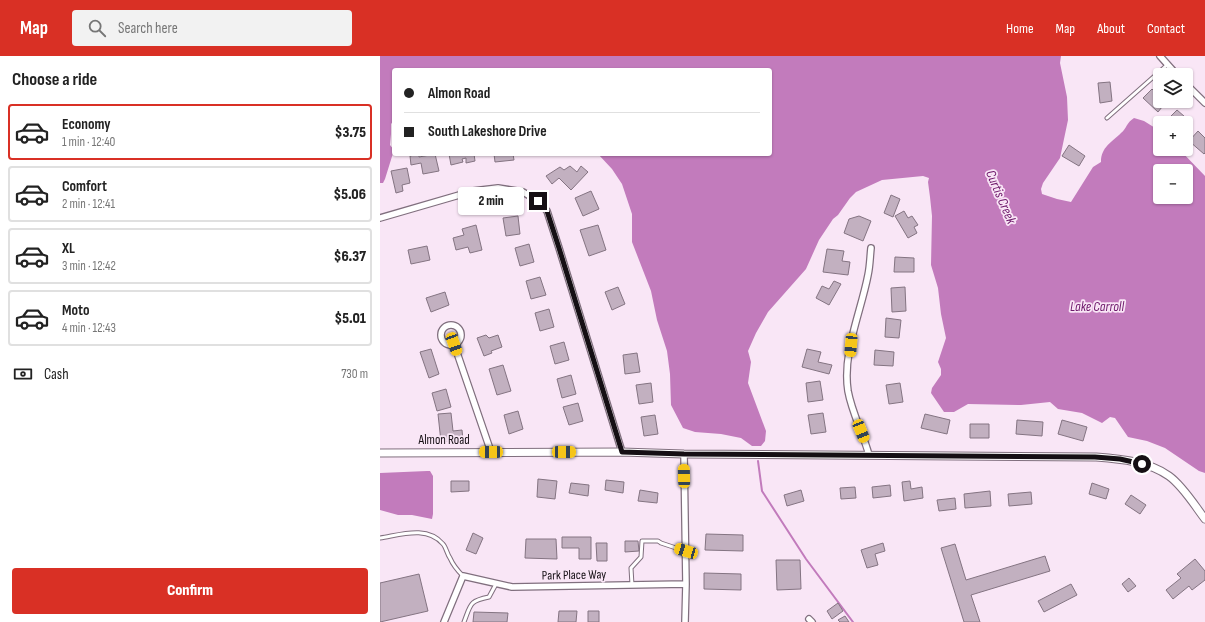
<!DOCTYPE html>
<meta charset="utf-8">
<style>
body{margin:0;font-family:"Sofia Sans Condensed",sans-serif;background:#f2f2f2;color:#222;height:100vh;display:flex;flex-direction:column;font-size:15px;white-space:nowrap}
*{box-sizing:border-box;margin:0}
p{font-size:13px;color:#767676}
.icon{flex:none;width:22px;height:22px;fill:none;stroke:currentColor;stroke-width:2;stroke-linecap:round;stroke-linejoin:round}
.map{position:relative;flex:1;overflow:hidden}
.sheet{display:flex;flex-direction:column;background:#fff;width:380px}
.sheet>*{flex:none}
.banner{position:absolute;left:12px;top:12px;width:380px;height:88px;border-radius:4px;box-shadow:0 1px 3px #0004;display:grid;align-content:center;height:88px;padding:0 12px;background:#fff}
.controls{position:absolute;left:773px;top:12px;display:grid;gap:8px}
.controls a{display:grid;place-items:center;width:40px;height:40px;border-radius:4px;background:#fff;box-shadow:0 1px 3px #0004;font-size:20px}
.end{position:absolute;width:18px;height:18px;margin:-9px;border:5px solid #150f14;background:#fff;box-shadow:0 0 0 2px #fff}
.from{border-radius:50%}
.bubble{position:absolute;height:28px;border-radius:4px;background:#fff;box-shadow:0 1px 3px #0004;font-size:13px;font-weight:800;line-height:28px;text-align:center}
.car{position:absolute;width:12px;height:24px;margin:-12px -6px;border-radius:5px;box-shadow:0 0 3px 1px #0007;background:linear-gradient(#f5c518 24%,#345 0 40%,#f5c518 0 76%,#345 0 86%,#f5c518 0)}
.banner b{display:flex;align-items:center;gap:14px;height:38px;font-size:15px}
.banner b+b{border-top:1px solid #e0e0e0}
.banner i{width:10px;height:10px;background:#222}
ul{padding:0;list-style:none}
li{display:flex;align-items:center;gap:12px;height:56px;margin:0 8px 6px;padding:0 4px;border:2px solid #e0e0e0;border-radius:4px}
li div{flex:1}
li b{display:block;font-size:15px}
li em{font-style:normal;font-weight:800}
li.selected{border-color:#d93025}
li>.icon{width:36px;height:36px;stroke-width:1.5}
h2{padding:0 12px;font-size:18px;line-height:48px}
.pay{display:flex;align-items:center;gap:10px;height:44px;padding:0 12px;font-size:15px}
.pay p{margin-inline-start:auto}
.cta{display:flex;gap:8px;margin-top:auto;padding:8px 12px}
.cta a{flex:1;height:46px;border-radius:4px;background:#d93025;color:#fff;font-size:16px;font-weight:800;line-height:46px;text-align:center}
header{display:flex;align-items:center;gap:24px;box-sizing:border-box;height:56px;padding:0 20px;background:#d93025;color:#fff}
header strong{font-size:19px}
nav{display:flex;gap:22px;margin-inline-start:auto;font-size:14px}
.search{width:280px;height:36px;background:#f2f2f2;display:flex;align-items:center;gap:10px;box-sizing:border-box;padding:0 14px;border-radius:4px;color:#767676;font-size:15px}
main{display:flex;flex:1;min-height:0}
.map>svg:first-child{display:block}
.water{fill:#c27bbc;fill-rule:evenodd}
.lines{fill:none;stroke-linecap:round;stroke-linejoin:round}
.stream{stroke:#c27bbc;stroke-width:2}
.building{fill:#c2b0c0;stroke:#847482}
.service-casing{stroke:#806f7e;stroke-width:5}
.minor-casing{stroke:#806f7e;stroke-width:8}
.tertiary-casing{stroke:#806f7e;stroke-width:9}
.service{stroke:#fff;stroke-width:3}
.minor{stroke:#fff;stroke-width:5.5}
.tertiary{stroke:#fff;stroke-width:7}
.route{stroke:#150f14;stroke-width:5}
.labels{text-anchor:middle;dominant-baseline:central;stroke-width:3.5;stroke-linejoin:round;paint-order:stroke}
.street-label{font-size:13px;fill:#150f14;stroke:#f9e6f6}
.water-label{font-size:14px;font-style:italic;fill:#6d176a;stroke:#f9e6f6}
</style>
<header>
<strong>Map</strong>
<div class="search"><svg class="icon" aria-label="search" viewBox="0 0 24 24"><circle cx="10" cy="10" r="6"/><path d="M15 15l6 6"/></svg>Search here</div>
<nav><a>Home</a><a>Map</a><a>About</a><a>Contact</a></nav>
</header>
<main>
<section class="sheet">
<h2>Choose a ride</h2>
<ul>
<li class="selected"><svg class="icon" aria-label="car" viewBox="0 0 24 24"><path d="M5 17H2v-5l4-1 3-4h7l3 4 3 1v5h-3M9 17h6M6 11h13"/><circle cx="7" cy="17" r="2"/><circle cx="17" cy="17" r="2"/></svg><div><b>Economy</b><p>1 min · 12:40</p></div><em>$3.75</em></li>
<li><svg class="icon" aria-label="car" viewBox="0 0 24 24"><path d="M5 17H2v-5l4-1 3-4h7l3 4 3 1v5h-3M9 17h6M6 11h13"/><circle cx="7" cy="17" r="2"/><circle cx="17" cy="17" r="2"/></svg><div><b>Comfort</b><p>2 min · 12:41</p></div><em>$5.06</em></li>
<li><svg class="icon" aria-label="car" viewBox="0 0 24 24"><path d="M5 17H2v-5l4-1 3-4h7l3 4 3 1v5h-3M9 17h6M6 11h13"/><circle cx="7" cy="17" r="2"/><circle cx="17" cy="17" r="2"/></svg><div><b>XL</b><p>3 min · 12:42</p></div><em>$6.37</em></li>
<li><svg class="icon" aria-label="car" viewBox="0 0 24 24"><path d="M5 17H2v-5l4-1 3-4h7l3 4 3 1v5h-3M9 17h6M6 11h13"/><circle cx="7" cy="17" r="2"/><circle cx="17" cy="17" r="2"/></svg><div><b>Moto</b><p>4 min · 12:43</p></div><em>$5.01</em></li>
</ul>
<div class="pay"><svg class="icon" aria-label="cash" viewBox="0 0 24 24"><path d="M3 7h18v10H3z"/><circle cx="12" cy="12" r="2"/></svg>Cash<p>730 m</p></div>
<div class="cta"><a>Confirm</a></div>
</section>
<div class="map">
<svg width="825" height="566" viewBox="0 0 825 566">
<rect width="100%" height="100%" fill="#f9e6f6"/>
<path class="water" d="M0 0H681L680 7 687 41 688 64 680 102 663 127 661 133 662 138 677 143 691 146 713 111 721 106C721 91 732 86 741 77 747 72 746 67 754 62L764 65 780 75V93H799L825 120V417L819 415 785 392 767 385 748 381 735 362 730 361 722 367 702 357 678 353 670 346 641 349 588 348 574 356H564L551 337 552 332 561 319V313L558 306 566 282 561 258 558 232 551 209 552 160 550 141 548 126 549 122 543 120 502 124 476 136 470 142 458 159 453 163 439 184 426 213 388 256 376 277 368 295 371 306 368 327 386 375 385 385 381 390H372L361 382 341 378 315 376 303 372 291 349 290 318 287 295 277 264 271 235 252 186V158L242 128 232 113 218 98H390V14H14V64L11 68V78L10 89 14 94 5 123 3 127H0ZM780 115H806V141H780Z
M47 415H50L53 420V458L52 463 32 459H18L0 454V417Z"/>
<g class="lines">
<path class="stream" d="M378 405 382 435 426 503 473 566"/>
</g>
<path class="building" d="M730 26 732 45 720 47 718 27Z
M772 33 780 41V45H785L786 46 778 56 763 42Z
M797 54 812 67 806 73V67H793L788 63Z
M818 75 825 82V97L824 98 809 85Z
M689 89 705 100 699 110 682 100Z
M39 98V101L55 98 59 115 43 118 41 107 31 109 30 100Z
M69 98H94L95 105 86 107V102L82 103 83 106 71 109Z
M114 98H133L134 104 115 106Z
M190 110 197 116 201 110 208 116 191 134 179 122 172 128 166 120 180 111 184 114Z
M27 112 30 127 22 129 23 135 16 137 11 115Z
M211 135 219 153 203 160 195 142Z
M511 139 520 143 513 161 504 157Z
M524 155 528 162 532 160 538 169 534 171 537 177 528 182 515 160Z
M138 160 140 178 126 180 123 162Z
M479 160 491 165 483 185 464 177 469 163Z
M96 169 102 194 90 197 88 191 76 194 73 182 84 179 82 173Z
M218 169 226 194 209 200 200 174Z
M149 188 154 206 140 210 135 192Z
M47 190 50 204 31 208 28 194Z
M447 193 464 195 462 205 470 206 468 219 443 216Z
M515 201 534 202V216H514Z
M160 221 166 239 151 243 146 225Z
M454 225 461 228 449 249 436 242 442 230 449 233Z
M238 231 245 248 232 254 225 236Z
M525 231 526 255 512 256 511 232Z
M65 236 69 249 51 256 46 242Z
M169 253 174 271 160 275 155 257Z
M506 262 521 264 519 282 505 281Z
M106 279 109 282 118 279 122 291 111 295 112 297 104 300 97 282Z
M184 286 189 304 175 308 170 290Z
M51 293 59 318 49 322 40 296Z
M427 293 441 296 438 306 452 309 449 318 422 311Z
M495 294 514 296 513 310 494 309Z
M257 297 260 316 245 318 243 299Z
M123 309 131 335 117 339 109 313Z
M191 319 196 338 182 342 177 323Z
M440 325 443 344 428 346 426 327Z
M271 327 273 346 259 348 256 329Z
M520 327 523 346 509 348 506 329Z
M66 333 71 351 57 355 52 337Z
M198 347 203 365 189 369 183 351Z
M138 355 143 373 129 378 124 359Z
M71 357 73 375 82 374 83 384 61 386 58 358Z
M443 357 446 376 431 378 428 359Z
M545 358 570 364 567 378 541 372Z
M275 359 278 378 264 380 261 361Z
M637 364 663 366 662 380 636 378Z
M682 364 707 371 703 385 678 378Z
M590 368H609V382H590Z
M158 423 177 425 175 443 157 441Z
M226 424 244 426 243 437 225 434Z
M71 425H89V435L71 436Z
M530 425 531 433 542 431 543 442 524 445 522 426Z
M191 427 209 429 208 440 189 437Z
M712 427 729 433 726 443 709 438Z
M510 429 511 440 493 442 492 431Z
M475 431 476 442 461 443 460 432Z
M260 434 278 437 277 447 258 445Z
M421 434 424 445 407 450 404 439Z
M610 435 611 450 585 452 584 438Z
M651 436 652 448 629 450 628 438Z
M751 439 766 449 760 458 745 448Z
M575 442 576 453 559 455 557 444Z
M93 477 103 482 96 498 86 494Z
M326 478 363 479V495L325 494Z
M182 481H211V503H199V492H182Z
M146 483H176L177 503 145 502Z
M245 485H258L259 495 245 496Z
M216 487H227V505H217Z
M503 487 505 495 495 498 498 509 487 512 481 494Z
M575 488 586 524 665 500 670 515 591 539 600 566H584L561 492Z
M815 503 825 515V524L812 534 809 530 793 543 786 534 801 522 797 518Z
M396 504H420L421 533 397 534Z
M324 517 361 518V534L324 533Z
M39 518 48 555 0 566V527Z
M749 522 756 530 748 536 742 528Z
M691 528 697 539 664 556 658 545Z
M458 547 463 555 452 563 447 555Z
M179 555H197L196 566H178Z
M208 555H219V566H208Z
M94 556 128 557 127 566H93Z
M465 560 469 566H460L458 564Z"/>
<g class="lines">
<defs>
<path id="service" d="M727 62 787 9
M0 482C20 479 47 469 63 488 66 491 67 498 70 502 73 509 77 514 83 520
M252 529 251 512 261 501 262 485H278L281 487 305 495
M84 566C91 548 89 545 109 541L116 528"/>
<path id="minor" d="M780 0 797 19
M806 28 825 47
M0 162 93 135 118 132 143 136 158 145 167 155 179 192 242 396
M61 279a10 10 0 1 1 20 0a10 10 0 1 1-20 0Z
M74 288 111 396
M304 398 306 528 305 566
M489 399C483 377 472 357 468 335 462 297 481 256 488 219 490 210 490 201 491 192
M429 563 432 566
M64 566 83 520 132 531 306 528"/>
<path id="tertiary" d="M0 397 242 396 304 398 715 401C740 403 768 405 789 420 803 430 815 450 825 463"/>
</defs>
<use href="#service" class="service-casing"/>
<use href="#minor" class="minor-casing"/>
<use href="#tertiary" class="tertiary-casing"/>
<use href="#service" class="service"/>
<use href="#minor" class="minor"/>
<use href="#tertiary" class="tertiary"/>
</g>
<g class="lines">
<path class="route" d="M158 145 167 155 179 192 242 396 304 398 715 401 740 403 762 408"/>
</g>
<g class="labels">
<g class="street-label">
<text x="64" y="384">Almon Road</text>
<text transform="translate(194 519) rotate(-1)">Park Place Way</text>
</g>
<g class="water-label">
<text transform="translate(621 141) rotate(67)">Curtis Creek</text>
<text x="717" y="250">Lake Carroll</text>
</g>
</g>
</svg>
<div class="controls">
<a><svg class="icon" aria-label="layers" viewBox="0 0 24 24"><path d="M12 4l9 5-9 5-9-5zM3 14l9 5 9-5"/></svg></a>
<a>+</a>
<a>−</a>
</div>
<i class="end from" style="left:762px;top:408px"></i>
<i class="end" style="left:158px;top:145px"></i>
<div class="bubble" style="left:78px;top:131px;width:66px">2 min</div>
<i class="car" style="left:74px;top:288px;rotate:160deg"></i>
<i class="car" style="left:471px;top:289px;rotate:185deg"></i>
<i class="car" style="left:481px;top:375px;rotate:158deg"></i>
<i class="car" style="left:111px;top:396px;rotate:270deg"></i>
<i class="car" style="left:184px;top:396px;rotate:90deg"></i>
<i class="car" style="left:304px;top:420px;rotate:359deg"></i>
<i class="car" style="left:306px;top:495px;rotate:287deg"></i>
<div class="banner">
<b><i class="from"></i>Almon Road</b>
<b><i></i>South Lakeshore Drive</b>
</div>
</div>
</main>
